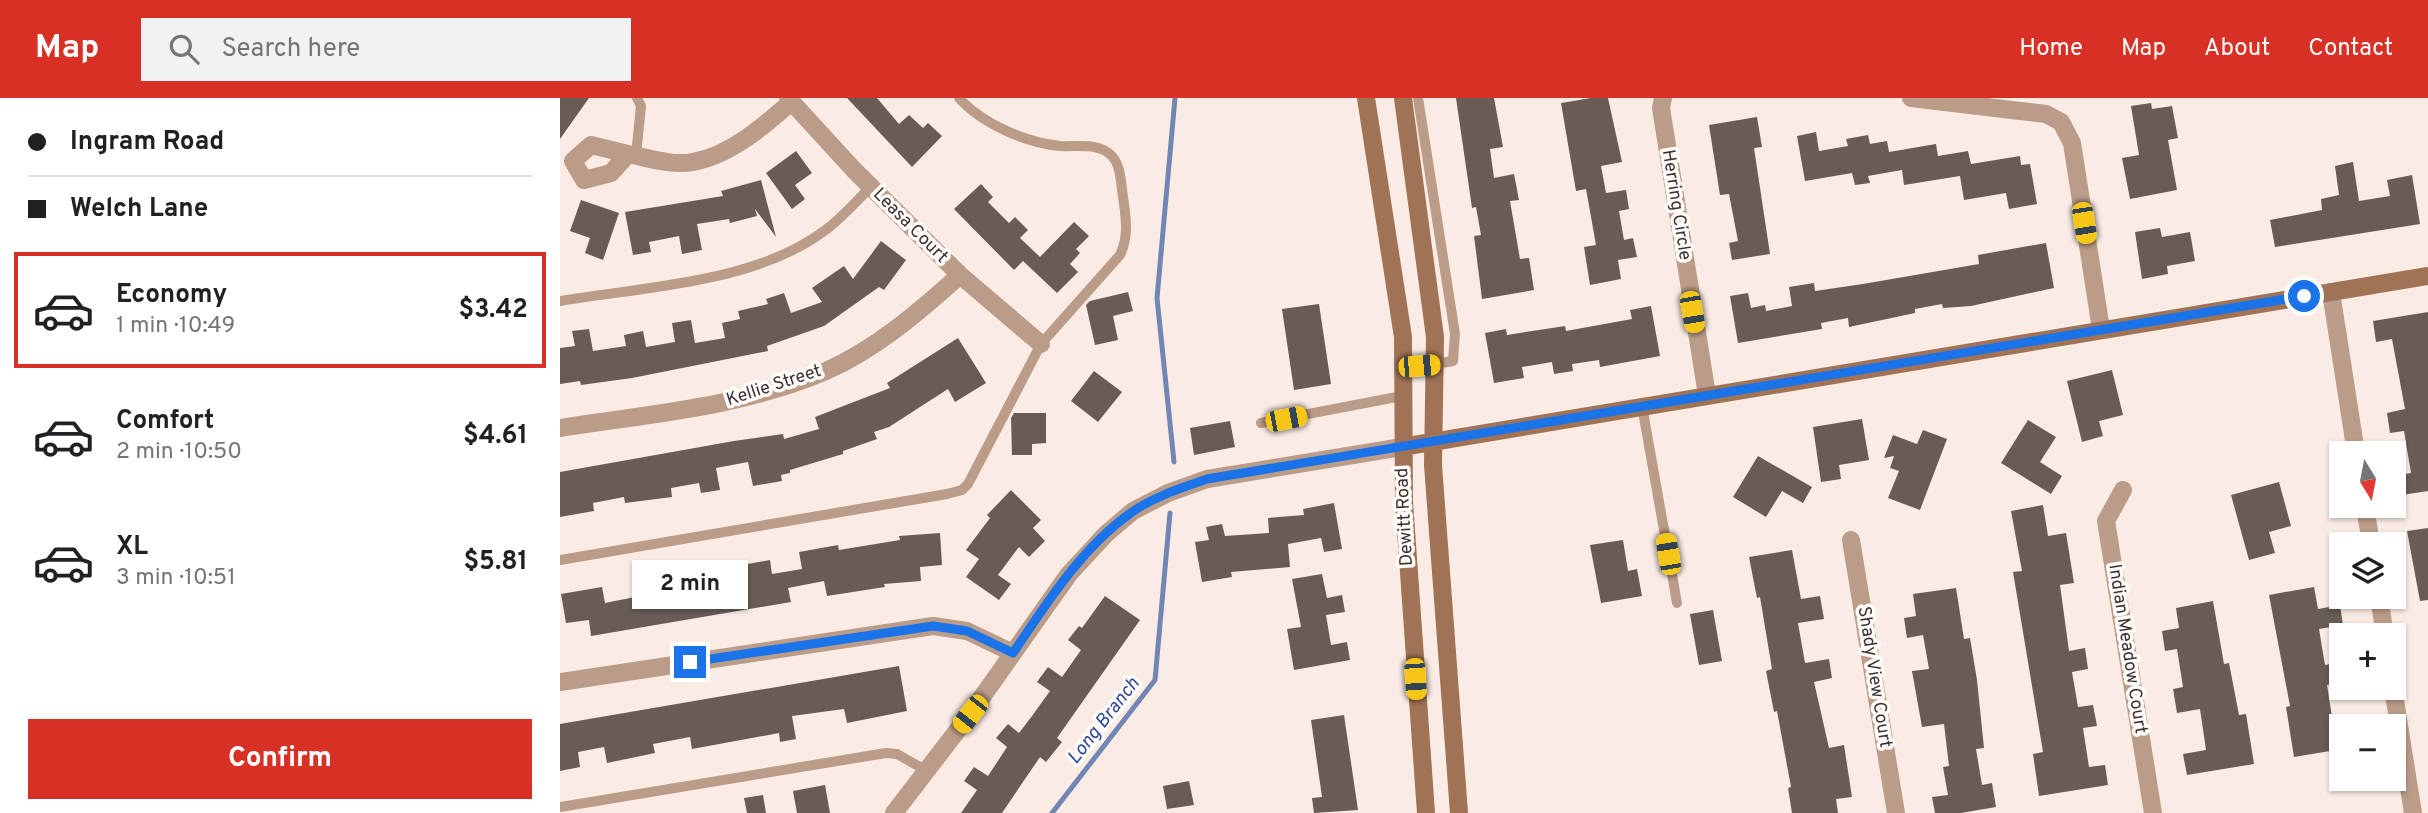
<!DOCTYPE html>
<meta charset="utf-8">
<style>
body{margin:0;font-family:Overpass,sans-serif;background:#f2f2f2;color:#202124;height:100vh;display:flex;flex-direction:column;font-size:26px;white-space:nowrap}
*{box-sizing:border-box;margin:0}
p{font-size:23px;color:#757577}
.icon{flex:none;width:38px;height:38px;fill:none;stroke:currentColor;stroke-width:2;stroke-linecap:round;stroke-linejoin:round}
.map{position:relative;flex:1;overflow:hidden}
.drawer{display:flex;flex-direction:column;background:#fff;width:560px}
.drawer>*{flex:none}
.banner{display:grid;align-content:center;height:154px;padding:0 28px;background:#fff}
.needle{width:46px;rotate:170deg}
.fabs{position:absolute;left:1769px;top:343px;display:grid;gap:14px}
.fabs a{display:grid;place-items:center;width:77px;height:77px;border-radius:0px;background:#fff;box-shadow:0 2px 5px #0004;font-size:35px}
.end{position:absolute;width:32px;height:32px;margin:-16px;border:9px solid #1a73e8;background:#fff;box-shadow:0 0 0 4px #fff}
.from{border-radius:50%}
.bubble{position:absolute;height:49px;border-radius:0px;background:#fff;box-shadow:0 2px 5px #0004;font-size:23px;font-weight:700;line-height:49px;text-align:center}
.car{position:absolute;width:21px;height:42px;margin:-21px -10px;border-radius:9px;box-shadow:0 0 5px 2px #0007;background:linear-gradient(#f5c518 24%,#345 0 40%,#f5c518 0 76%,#345 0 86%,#f5c518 0)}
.banner b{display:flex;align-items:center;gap:24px;height:66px;font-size:26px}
.banner b+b{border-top:2px solid #e0e0e0}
.banner i{width:18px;height:18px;background:#202124}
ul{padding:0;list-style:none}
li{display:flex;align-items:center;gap:21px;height:116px;margin:0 14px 10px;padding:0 14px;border:4px solid transparent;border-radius:0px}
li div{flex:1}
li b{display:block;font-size:26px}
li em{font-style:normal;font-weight:700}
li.on{border-color:#d93025}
li>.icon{width:63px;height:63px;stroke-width:1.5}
.cta{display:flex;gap:14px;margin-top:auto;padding:14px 28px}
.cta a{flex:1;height:80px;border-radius:0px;background:#d93025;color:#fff;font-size:28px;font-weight:700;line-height:80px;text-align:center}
header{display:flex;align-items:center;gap:42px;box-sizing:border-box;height:98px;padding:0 35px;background:#d93025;color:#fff}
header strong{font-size:33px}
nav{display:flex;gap:38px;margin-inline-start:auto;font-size:24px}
.search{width:490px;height:63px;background:#f2f2f2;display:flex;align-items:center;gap:18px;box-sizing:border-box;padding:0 24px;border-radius:0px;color:#757577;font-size:26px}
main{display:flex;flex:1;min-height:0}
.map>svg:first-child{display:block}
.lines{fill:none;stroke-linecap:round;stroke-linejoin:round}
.stream{stroke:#7286b4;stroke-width:5}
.building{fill:#685c55}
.service{stroke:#bb9c89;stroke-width:10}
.minor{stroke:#bb9c89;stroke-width:18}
.secondary{stroke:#a07357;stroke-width:18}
.route{stroke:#1a73e8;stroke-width:9}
.labels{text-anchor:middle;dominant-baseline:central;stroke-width:7;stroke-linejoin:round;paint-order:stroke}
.street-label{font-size:18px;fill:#383330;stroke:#fffcfa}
.water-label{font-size:19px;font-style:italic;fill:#2b4a97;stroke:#fffcfa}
</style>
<header>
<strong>Map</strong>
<div class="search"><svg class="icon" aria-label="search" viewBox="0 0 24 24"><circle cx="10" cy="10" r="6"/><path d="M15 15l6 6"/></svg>Search here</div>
<nav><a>Home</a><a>Map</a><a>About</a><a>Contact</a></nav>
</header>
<main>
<section class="drawer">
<div class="banner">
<b><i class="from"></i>Ingram Road</b>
<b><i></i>Welch Lane</b>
</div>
<ul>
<li class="on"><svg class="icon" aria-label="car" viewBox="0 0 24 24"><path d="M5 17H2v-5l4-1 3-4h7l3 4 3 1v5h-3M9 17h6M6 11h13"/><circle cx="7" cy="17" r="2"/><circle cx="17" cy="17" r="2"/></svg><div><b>Economy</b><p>1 min · 10:49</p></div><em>$3.42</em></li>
<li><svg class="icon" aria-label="car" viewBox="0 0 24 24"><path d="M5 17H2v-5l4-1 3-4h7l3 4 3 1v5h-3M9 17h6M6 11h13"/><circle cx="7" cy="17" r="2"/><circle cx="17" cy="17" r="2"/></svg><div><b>Comfort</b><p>2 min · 10:50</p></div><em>$4.61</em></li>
<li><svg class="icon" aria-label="car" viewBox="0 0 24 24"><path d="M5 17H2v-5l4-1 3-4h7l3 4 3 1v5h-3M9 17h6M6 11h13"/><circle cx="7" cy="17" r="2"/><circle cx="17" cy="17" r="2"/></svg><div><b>XL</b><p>3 min · 10:51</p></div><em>$5.81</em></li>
</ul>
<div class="cta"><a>Confirm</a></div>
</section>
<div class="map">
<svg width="1868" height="715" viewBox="0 0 1868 715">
<rect width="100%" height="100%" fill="#faece4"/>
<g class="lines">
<path class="stream" d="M614 364 597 200 615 0
M492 715 595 582 610 415"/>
</g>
<path class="building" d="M0 0H29L0 41Z
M287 0H317L339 26 349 17 363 30 368 25 382 38 352 69Z
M896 0H934L943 49 930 51 934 80 954 76 959 102 950 103 960 161 969 160 974 192 922 201 914 138 921 137 916 109 912 110Z
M1031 0H1048L1062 64 1041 68 1046 95 1066 92 1069 111 1059 113 1064 142 1073 140 1077 159 1058 162 1061 181 1030 187 1024 149 1036 147 1026 91 1016 93 1001 5Z
M1591 5 1592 11 1612 8 1618 40 1608 42 1617 92 1570 101 1562 60 1579 57 1571 8Z
M1197 19 1202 49 1194 50 1210 156 1172 162 1169 145 1178 143 1169 96 1160 97 1149 27Z
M1256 34 1259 53 1288 48 1286 41 1308 37 1310 46 1327 43 1329 54 1376 46 1378 58 1408 53 1411 66 1460 58 1461 67 1470 66 1477 106 1449 111 1446 95 1404 102 1400 78 1344 87 1342 72 1308 78 1310 85 1295 87 1292 75 1245 83 1237 38Z
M236 53 252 75 235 87 245 101 232 111 206 75Z
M1793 64 1799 103 1830 98 1827 82 1852 77 1860 126 1715 149 1710 122 1762 112 1761 101 1779 97 1775 68Z
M201 82 216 139 195 111 197 118 170 125 169 121 137 126 142 152 122 156 119 138 89 144 91 154 73 157 65 114 163 98 161 93Z
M421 86 433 99 428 104 449 125 455 119 468 132 460 140 480 159 514 124 529 138 516 151 520 155 510 166 518 174 497 195 463 163 454 172 394 111Z
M21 102 59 115 43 162 25 155 30 140 10 133Z
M1600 130 1602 139 1630 134 1635 163 1607 168 1608 176 1582 181 1575 134Z
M321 143 346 162 324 192 319 189 264 228 207 248 208 253 72 280 21 287 20 283 0 286V250L15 248 12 233 29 231 33 253 66 248 64 237 83 233 86 249 115 244 112 225 131 222 135 245 165 240 162 225 180 221 178 213 208 206 206 201 224 195 231 215 262 204 252 190 284 168 293 181Z
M1486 145 1494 190 1411 208 1383 210 1382 206 1355 211V215L1289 229 1288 220 1261 225 1262 231 1178 245 1170 198 1188 195 1191 210 1205 207 1206 213 1232 208 1229 189 1254 185 1255 193 1303 186 1419 166 1418 157Z
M568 194 573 213 553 218 558 242 535 247 526 207 530 203Z
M759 206 771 286 734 292 722 211Z
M1091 208 1100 258 1040 269 1039 262 1012 266 1013 273 994 276 992 264 962 269 964 280 934 285 925 235 946 231 947 237 1005 228 1006 233 1072 221 1070 212Z
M1868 214V393L1842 397 1838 377 1851 375 1844 333 1830 335 1827 315 1845 311 1832 241 1816 244 1813 223Z
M398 240 426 285 395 304 388 291 329 329 314 334 317 341 283 353V356L230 372V375L221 377 222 383 193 388 188 364 156 370 160 392 141 395 139 385 111 390 112 399 65 405 64 399 33 405 34 413 0 419V374L174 343 223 336 224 341 259 331 255 319 330 290 327 285Z
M1552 272 1563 317 1539 323 1543 338 1522 344 1507 283Z
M534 273 562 294 538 324 511 303Z
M454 315H486V345L472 346V357H452L451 320Z
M1302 321 1309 362 1279 367 1281 381 1261 384 1253 329Z
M1468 322 1496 339 1480 364 1502 378 1491 396 1441 365Z
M670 323 675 349 634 357 630 330Z
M1363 332 1387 341 1360 412 1328 400 1339 373 1330 370 1334 358 1324 360 1333 337 1357 346Z
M1198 358 1252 389 1243 405 1222 393 1206 419 1173 399Z
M1719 384 1731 428 1709 434 1715 455 1689 462 1671 397Z
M451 392 481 422 473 430 485 443 469 459 459 449 438 477 451 486 439 502 406 479 419 461 406 452 430 420 427 417Z
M774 405 782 451 764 454 761 440 728 446 730 469 671 474 672 479 642 484 635 444 649 442 646 429 662 426 665 438 709 435 708 420 744 417 743 411Z
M1483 407 1488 438 1506 435 1514 485 1500 487 1509 553 1525 550 1528 571 1512 574 1518 609 1533 607 1537 628 1523 630 1529 669 1545 667 1548 687 1479 698 1473 656 1483 654 1453 474 1462 473 1451 413Z
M1868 430V502L1860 503 1847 433Z
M380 435 382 467 360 469 361 483 324 486 325 489 267 498 264 483 228 490 231 504 31 538 29 522 6 525 1 496 42 489 45 505 75 499 73 486 89 483 91 496 122 491 119 477 137 474 139 488 168 482 166 470 210 462 212 476 242 471 239 454 278 447 279 452 340 442 339 438Z
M1063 442 1068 473 1077 471 1082 498 1041 505 1030 447Z
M1232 452 1241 501 1260 498 1264 521 1238 525 1245 565 1269 561 1272 580 1254 584 1269 650 1284 647 1292 699 1276 701 1278 715H1232L1228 690 1231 689 1217 613 1214 614 1206 573 1212 571 1200 499 1197 500 1189 459Z
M762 476 767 500 782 497 785 514 766 517 771 547 787 544 790 562 734 572 727 531 741 529 732 481Z
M1754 489 1758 511 1780 507 1783 527 1759 531 1765 567 1782 564V584L1767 587 1774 632 1782 631V651L1734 659 1726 609 1730 608 1709 497Z
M1396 490 1404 541 1410 540 1417 582 1424 650 1416 651 1422 687 1432 685 1436 709 1401 715H1375L1372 699 1388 697 1383 669 1389 668 1384 626 1362 629 1352 573 1369 571 1363 537 1347 540 1344 520 1356 518 1353 496Z
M545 498 580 522 497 640 502 644 486 664 480 659 442 715H401L417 692 404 683 414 669 428 678 447 649 436 640 448 626 459 635 472 618 490 593 477 584 488 569 502 579 521 552 508 542 519 528 522 530Z
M1653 503 1664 566 1669 565 1679 617 1686 616 1694 666 1627 677 1623 656 1646 652 1640 611 1617 615 1613 591 1623 589 1617 551 1605 553 1602 533 1619 530 1616 510Z
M1153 512 1162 563 1139 567 1130 516Z
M339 568 347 613 287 625 284 611 232 618 236 641 220 644 219 635 132 651 130 639 93 646 95 655 47 665 44 649 18 654 20 669 0 673V626Z
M784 617 798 712 754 715 752 700 762 699 751 622Z
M629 683 634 707 607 711 603 688Z
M265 687 270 715H237L233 693Z
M203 697 206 715H187L184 700Z"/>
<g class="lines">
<path class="service" d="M858 0 895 236 893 263 875 266
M76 57 81 8 77 0
M0 203C83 189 195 185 264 133 281 121 296 103 311 89
M1082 308 1117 505
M701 325 842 298
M0 462 387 396 402 392 408 386 481 246 560 157C569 139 566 119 563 99 561 86 561 68 552 58 538 44 518 49 500 48 467 45 422 26 399 0
M0 709 326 655 337 656 367 673"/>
<path class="minor" d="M228 0 294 72 400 177 481 246
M1103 0 1101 10 1147 297
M1351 0 1486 16 1501 24 1512 45 1541 231
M31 47 68 56 51 75 24 82 13 63Z
M68 56C88 60 113 68 133 64 171 57 204 28 231 4
M1771 194 1796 355
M0 330C89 316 182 309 266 273 316 251 360 213 400 177
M1563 392 1546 423 1593 715
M1805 408 1811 446
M1291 442 1336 715
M1819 499 1825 537
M0 584 373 528 407 533 453 555
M1833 590 1853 715
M334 715 410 616 509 476 546 436 573 413 608 395 647 381 842 349"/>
<path class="secondary" d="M806 0 843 239 844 404 866 715
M843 0 875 239 873 367 899 715
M842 349 1868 178"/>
</g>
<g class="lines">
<path class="route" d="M130 564 373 528 407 533 453 555C487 505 522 449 572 414 595 398 622 390 647 381L1744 198"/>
</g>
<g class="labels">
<g class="street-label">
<text transform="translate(1116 107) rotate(81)">Herring Circle</text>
<text transform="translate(350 128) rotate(45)">Leasa Court</text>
<text transform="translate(214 288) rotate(-18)">Kellie Street</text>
<text transform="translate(845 419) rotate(-93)">Dewitt Road</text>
<text transform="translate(1567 551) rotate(81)">Indian Meadow Court</text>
<text transform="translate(1314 579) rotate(81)">Shady View Court</text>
</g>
<g class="water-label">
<text transform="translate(544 623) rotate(-52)">Long Branch</text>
</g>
</g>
</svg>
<div class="fabs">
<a><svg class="needle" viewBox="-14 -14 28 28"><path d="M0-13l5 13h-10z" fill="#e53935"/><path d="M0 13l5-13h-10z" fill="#757577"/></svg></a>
<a><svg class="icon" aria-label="layers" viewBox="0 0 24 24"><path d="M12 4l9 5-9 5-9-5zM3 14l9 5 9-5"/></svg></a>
<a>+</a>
<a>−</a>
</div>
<i class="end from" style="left:1744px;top:198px"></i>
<i class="end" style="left:130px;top:564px"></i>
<div class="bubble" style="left:72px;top:462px;width:116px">2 min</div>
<i class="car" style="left:1524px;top:125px;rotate:171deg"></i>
<i class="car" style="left:1132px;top:214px;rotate:170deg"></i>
<i class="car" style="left:859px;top:268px;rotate:85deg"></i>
<i class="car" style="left:726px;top:321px;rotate:79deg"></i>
<i class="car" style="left:1108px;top:456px;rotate:350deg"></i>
<i class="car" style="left:855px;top:581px;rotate:176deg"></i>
<i class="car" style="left:410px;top:616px;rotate:218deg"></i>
</div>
</main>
